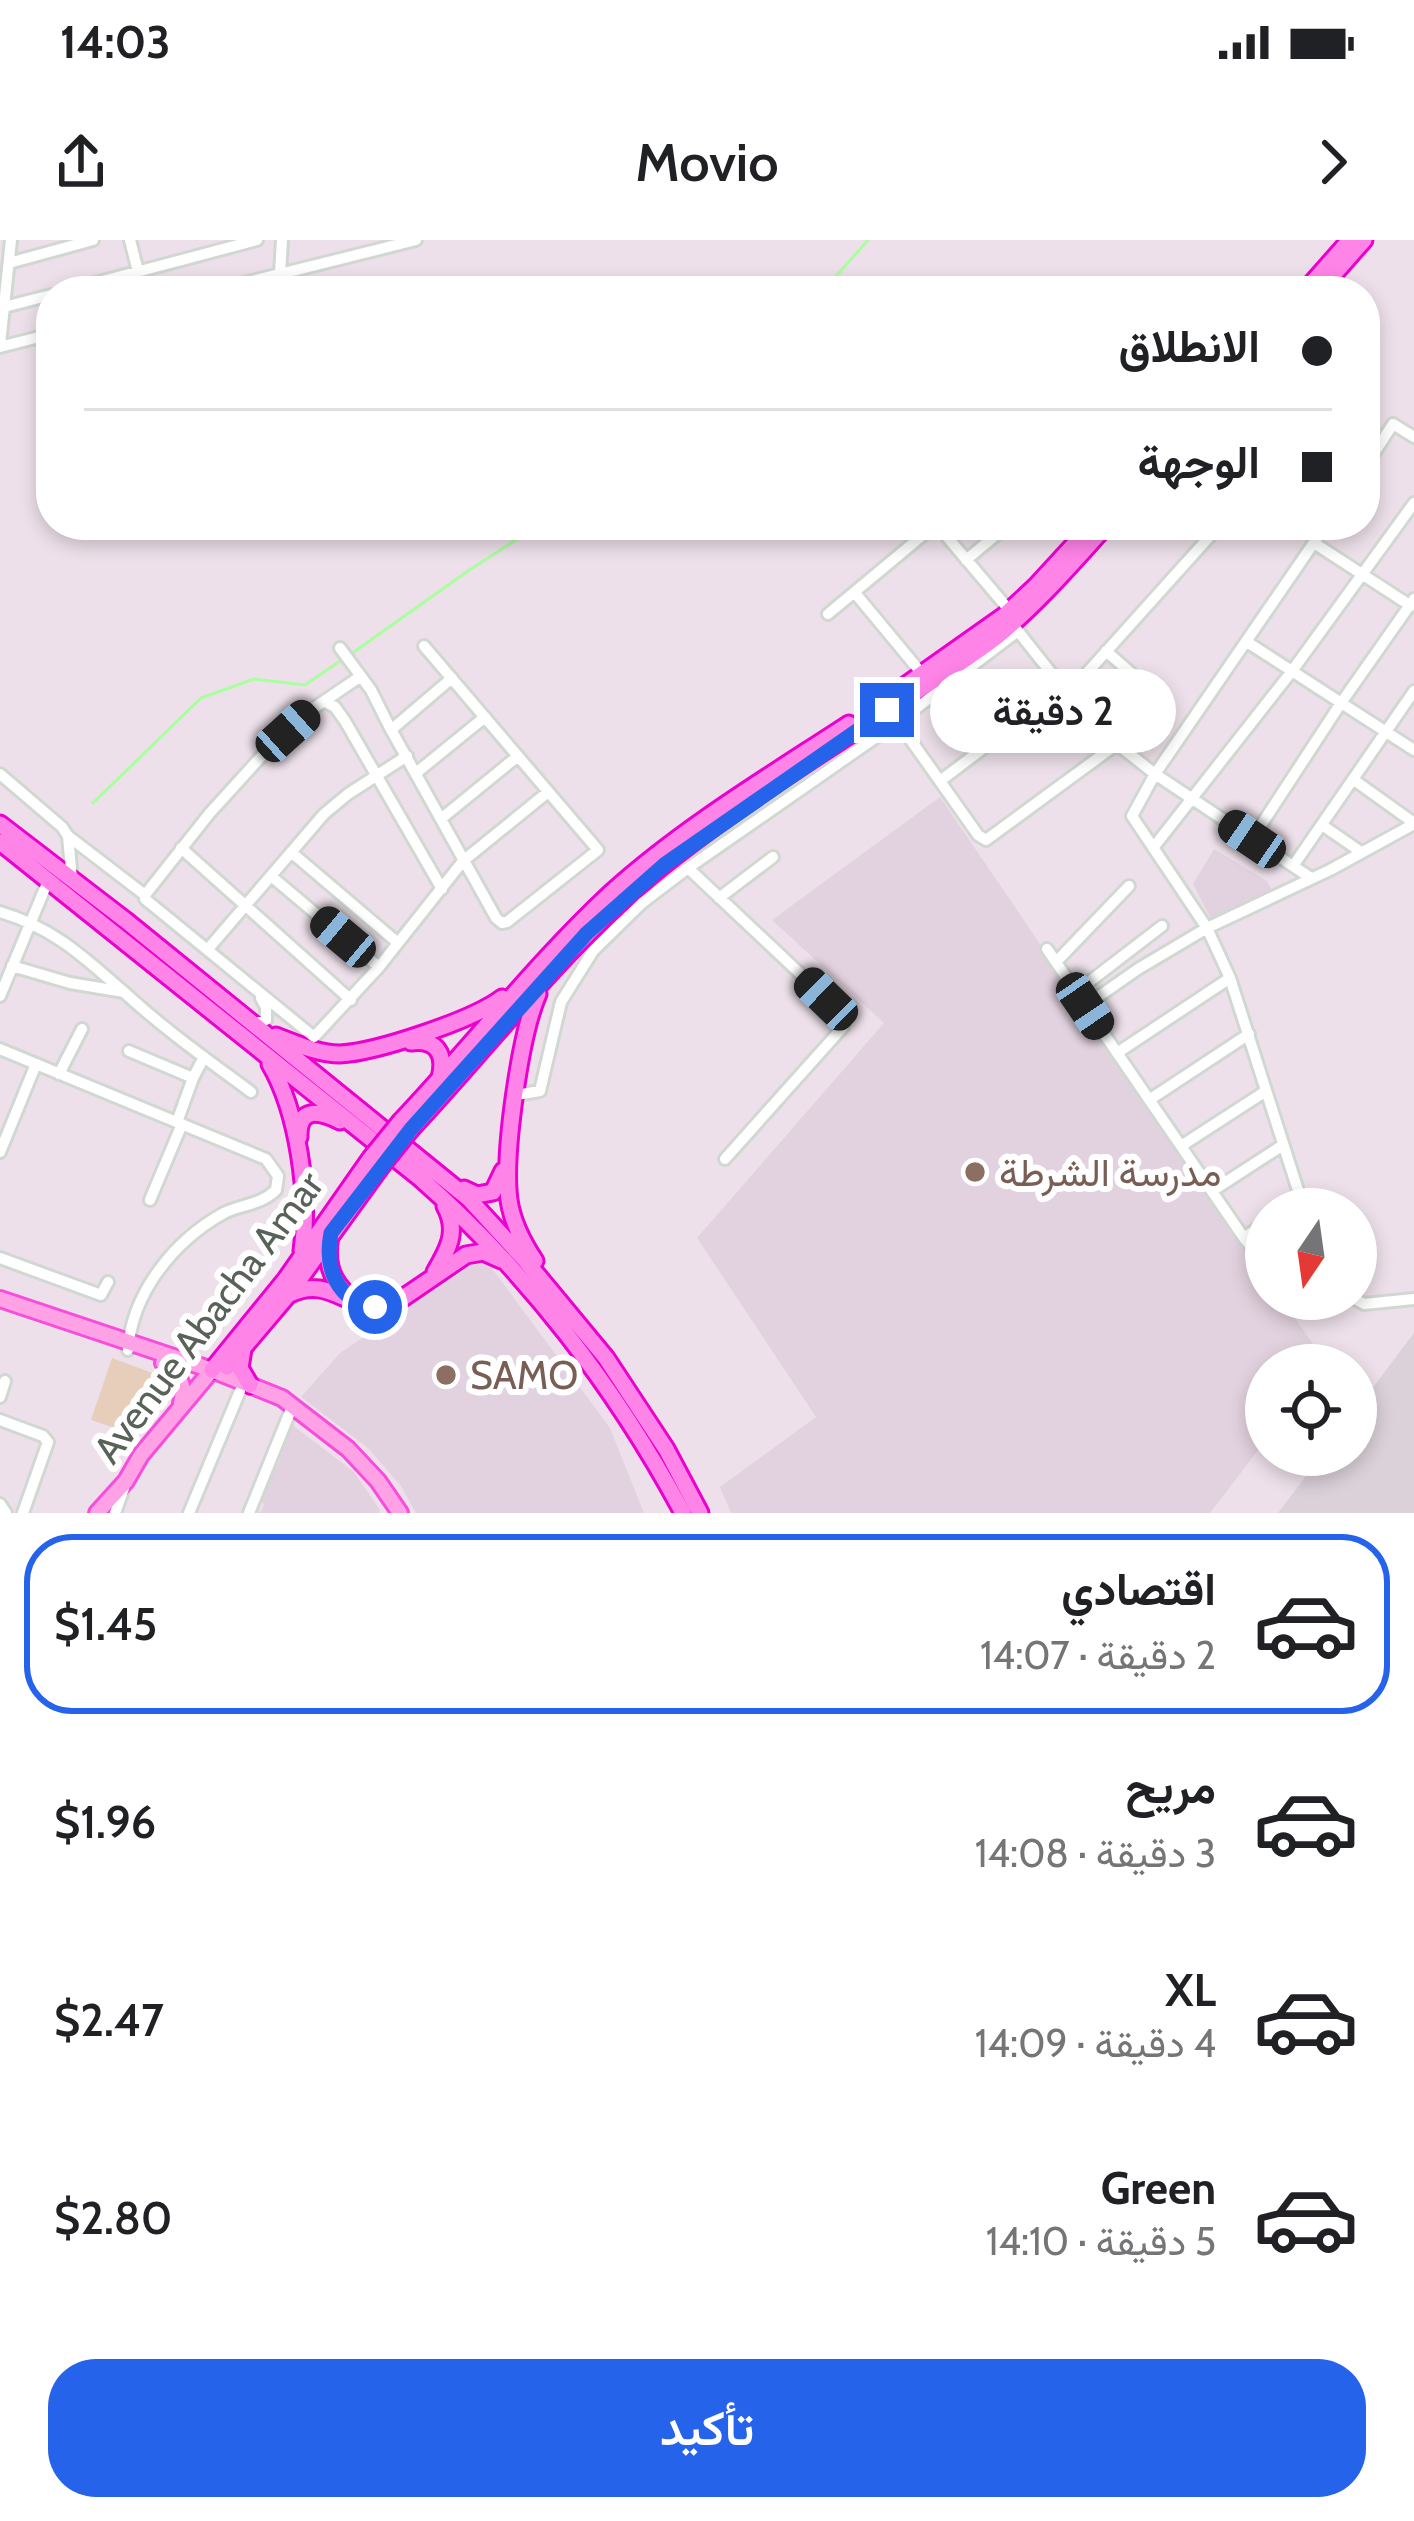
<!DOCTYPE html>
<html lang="ar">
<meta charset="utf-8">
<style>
body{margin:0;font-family:Cabin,Vazirmatn,sans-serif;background:#f6f6f6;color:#202124;direction:rtl;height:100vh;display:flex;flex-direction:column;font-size:45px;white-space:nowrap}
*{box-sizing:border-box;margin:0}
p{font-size:39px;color:#757577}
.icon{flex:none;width:66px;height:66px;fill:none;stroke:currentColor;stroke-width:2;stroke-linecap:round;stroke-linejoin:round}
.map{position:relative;height:1273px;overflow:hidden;direction:ltr}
.details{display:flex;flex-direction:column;background:#fff;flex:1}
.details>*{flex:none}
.guide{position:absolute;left:36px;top:36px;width:1344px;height:264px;border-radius:48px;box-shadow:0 6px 18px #0003;direction:rtl;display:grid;align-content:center;height:264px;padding:0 48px;background:#fff}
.needle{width:78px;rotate:193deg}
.fabs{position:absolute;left:1245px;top:948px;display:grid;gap:24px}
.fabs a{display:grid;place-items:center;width:132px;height:132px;border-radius:50%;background:#fff;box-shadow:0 6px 18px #0003;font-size:60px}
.end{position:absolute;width:54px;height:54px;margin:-27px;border:15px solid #2563eb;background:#fff;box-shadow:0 0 0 6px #fff}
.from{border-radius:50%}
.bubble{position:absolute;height:84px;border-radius:42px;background:#fff;box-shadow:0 6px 18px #0003;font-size:39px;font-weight:600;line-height:84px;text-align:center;direction:rtl}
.car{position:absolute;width:36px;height:72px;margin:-36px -18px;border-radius:15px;box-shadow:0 0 9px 3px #0007;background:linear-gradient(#222 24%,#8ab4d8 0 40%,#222 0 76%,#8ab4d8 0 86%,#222 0)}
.guide b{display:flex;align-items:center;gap:42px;height:114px;font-size:45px}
.guide b+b{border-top:3px solid #e0e0e0}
.guide i{width:30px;height:30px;background:#202124}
ul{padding:21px 0 0;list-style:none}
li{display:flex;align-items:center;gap:36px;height:180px;margin:0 24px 18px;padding:0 24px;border:6px solid transparent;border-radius:48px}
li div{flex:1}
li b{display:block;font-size:45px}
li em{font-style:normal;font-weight:600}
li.active{border-color:#2563eb}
li>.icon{width:108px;height:108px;stroke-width:1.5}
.cta{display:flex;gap:24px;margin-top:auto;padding:24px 48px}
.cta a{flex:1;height:138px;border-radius:48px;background:#2563eb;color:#fff;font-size:48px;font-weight:600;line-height:138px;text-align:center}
.status{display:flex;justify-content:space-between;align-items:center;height:84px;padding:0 60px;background:#fff;direction:ltr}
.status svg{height:33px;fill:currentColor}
header{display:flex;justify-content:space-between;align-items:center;height:156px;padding:0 48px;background:#fff;font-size:54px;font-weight:600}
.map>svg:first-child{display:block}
.industrial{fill:#dbd2d9}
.education{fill:#e2d2df}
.green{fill:#e6ceba}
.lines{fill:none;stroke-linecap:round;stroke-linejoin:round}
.stream{stroke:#a9ff9d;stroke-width:3}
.minor-casing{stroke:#d1d8d2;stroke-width:16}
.major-casing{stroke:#f84ddc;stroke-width:20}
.highway-casing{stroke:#ec00cd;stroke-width:21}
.minor{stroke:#fff;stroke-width:10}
.major{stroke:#ffa2e5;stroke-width:14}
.highway{stroke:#ff84e8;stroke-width:15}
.highway-bridge-casing{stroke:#ec00cd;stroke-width:21;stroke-linecap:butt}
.highway-bridge{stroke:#ff84e8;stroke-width:15}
.route{stroke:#2563eb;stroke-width:15}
.education-dot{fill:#8d6e63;stroke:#fff;stroke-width:4.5}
.labels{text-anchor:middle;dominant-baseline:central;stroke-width:12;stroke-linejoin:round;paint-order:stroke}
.education-label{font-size:39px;fill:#785e54;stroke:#fff;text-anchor:start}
.street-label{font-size:39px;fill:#596259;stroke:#fff}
</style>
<div class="status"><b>14:03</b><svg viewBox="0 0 49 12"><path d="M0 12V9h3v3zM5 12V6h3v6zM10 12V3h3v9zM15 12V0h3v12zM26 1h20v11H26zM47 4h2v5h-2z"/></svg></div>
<header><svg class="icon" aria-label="forward" viewBox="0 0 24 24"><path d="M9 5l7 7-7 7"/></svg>Movio<svg class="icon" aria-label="share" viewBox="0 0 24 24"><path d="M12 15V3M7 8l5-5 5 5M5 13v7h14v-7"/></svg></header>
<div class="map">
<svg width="1414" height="1273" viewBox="0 0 1414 1273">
<rect width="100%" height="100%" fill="#ede0ea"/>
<path class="industrial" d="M1414 1093V1273H1278L1322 1215H1356V1170Z"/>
<path class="education" d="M940 557 1266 1036V1059H1282L1326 1123 1266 1125V1200L1210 1273H731L720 1247 816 1177 697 998 884 783 772 680Z
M1214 609 1267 641 1273 653 1212 681 1193 644Z
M480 1022 491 1027 610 1188 644 1273H416L401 1246 368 1208 301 1157 340 1113 475 1023Z
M291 1184 354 1232 380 1270 379 1273H257L261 1272 264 1264 260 1261 274 1225H278L281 1215 278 1213Z"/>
<path class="green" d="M112 1118 163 1137C174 1161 150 1178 136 1195L91 1180Z"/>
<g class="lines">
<path class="stream" d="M823 51 868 0
M351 414 468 331 539 285
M93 563 201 458 254 439 305 445 343 419"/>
<defs>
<path id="minor" d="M130 0 143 51
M9 23 93 0
M280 33 282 0
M65 51 257 0
M212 51 416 0
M4 67 51 55
M0 104 11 0
M0 107 51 94
M1365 227 1393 184 1414 197
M937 285 1010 371
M1314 303 1411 366
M966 320 1008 285
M855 353 923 435
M828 374 935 285
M1014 386 1063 448 1117 504 1155 534 1311 638
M1247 402 1414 510
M340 408 371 450 389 486 496 678 502 683 507 682 598 610 424 406
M1106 411 1148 448 1150 453 1112 497
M361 436 308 472 268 509 209 574 145 655V659L314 797 379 727 463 621 548 552
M1068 454 1220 285
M324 461 335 467 345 481 442 649
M898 482 978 595 986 600 1117 504
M391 490 452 438
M416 533 485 477
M0 534 62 587 68 596 72 640
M1354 540 1414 583
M940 541 1063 448
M442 578 518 516
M1322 585 1361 612
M68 596 145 655
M1252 599 1341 463 1414 359
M181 608 351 760
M1153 608 1292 431 1414 263
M291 612 398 703
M1293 626 1414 451
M688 628 827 759 845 780 843 787 725 919
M271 636 379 727
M719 658 773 617
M0 672C54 688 84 717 125 753 164 789 208 820 251 852
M208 709 324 574 348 554 407 516
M1047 709 1077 753
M1056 722 1129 646
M12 726 70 743 124 752
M1076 752 1162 686
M0 756 48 641
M252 784 266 780V767L261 758
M0 809 266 919 278 936 276 950C261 965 242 964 224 973 175 1000 132 1052 128 1110
M129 811 193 838 204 817
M1117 813 1230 738
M59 834 82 789
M516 855 540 851 561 762 593 711 642 663 688 628 898 482 1018 391
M1149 860 1249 794
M177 882 193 838
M1181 906 1266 851
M0 912 36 824
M1212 951 1283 905
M150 960 182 884
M1284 969 1301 957
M1304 969 1230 738 1207 688 1132 576 1155 534 1326 285
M1244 998 1266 982
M0 1018 101 1055 108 1042
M1266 1024 1244 998 1085 766 1138 729 1207 688 1330 630 1414 584
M1355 1059 1364 1064 1414 1059
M0 1157 5 1141
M0 1180 43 1196 48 1202 23 1273
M0 1264 6 1273
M115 1273 124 1248
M189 1273 240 1151
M249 1273 292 1167"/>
<path id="major" d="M0 1059 212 1130 282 1158 348 1209 378 1241 400 1273
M163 1123C179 1134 186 1144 181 1163
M97 1273 126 1241 141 1215 212 1130"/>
<path id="highway" d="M1305 51 1350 0
M1319 51 1364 0
M889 457 1005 375 1035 347 1092 285
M0 584 125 680 469 959 524 1019 606 1118 666 1209 700 1273
M0 602 421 939C527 1032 616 1148 683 1273
M276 796C297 804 318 814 340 814 377 812 473 780 502 758
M411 802C437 799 446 814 440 838
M270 824C298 872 310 956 302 1011
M401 881C472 806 535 724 611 653 683 588 768 537 849 484
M411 889C494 800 567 703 662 626 731 571 812 519 886 471 924 446 963 423 999 395 1039 362 1072 323 1107 285
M299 897C298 866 320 871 340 881
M464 949 477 955 493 952 503 931
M330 996C326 1020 329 1038 348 1055
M535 1021C523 1003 512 981 509 960 503 914 520 795 538 754
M435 1032C448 1010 459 991 445 966
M290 1054C334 1033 351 1080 397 1062L466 1015 483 1012 501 1020
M243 1109 240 1128 250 1145
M227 1127 288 1055 382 925
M212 1130 286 1039 370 919"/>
</defs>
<use href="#minor" class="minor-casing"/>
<use href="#major" class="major-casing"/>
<use href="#highway" class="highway-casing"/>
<use href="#minor" class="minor"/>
<use href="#major" class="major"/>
<use href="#highway" class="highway"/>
<defs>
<path id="highway-bridge" d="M370 919 401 881
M382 925 411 889"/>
</defs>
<use href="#highway-bridge" class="highway-bridge-casing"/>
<use href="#highway-bridge" class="highway-bridge"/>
</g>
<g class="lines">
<path class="route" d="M375 1067C337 1061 324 1028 331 993L411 889 587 693 664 625 887 470"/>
</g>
<g class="education-dot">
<circle cx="975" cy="932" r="12"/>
<circle cx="446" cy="1135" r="12"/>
</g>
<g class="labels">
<g class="education-label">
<text x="999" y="932">مدرسة الشرطة</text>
<text x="470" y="1135">SAMO</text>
</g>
<g class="street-label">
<text transform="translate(208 1077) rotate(-53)">Avenue Abacha Amar</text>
</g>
</g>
</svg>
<div class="fabs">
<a><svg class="needle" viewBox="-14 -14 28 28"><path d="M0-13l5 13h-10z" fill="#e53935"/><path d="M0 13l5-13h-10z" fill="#757577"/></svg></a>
<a><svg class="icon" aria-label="locate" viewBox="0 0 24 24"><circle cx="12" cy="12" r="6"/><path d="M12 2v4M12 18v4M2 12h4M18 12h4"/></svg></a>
</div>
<i class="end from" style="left:375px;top:1067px"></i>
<i class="end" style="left:887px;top:470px"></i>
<div class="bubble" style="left:930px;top:429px;width:246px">2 دقيقة</div>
<i class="car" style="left:288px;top:491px;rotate:48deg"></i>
<i class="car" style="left:1252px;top:599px;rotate:304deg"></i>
<i class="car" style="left:343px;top:697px;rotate:310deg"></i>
<i class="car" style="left:826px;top:759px;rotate:314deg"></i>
<i class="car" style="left:1085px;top:766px;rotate:146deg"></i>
<div class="guide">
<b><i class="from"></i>الانطلاق</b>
<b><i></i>الوجهة</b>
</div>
</div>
<section class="details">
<ul>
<li class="active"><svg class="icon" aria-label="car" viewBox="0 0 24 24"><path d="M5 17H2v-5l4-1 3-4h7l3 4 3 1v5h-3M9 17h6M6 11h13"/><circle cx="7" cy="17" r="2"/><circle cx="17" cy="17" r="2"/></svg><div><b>اقتصادي</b><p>2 دقيقة · 14:07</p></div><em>$1.45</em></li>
<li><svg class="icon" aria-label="car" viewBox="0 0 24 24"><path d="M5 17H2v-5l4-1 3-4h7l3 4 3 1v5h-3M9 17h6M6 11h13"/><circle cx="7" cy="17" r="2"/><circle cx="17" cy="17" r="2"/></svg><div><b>مريح</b><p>3 دقيقة · 14:08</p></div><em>$1.96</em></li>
<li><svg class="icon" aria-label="car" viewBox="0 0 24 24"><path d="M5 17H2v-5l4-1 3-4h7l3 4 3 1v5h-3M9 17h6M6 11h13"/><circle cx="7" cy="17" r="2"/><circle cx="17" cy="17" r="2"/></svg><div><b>XL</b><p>4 دقيقة · 14:09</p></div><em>$2.47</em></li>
<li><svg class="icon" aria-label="car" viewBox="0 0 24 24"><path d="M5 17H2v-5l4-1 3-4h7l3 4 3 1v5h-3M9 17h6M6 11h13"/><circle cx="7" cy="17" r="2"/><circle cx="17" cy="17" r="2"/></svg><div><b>Green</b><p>5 دقيقة · 14:10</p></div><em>$2.80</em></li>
</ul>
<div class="cta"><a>تأكيد</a></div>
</section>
